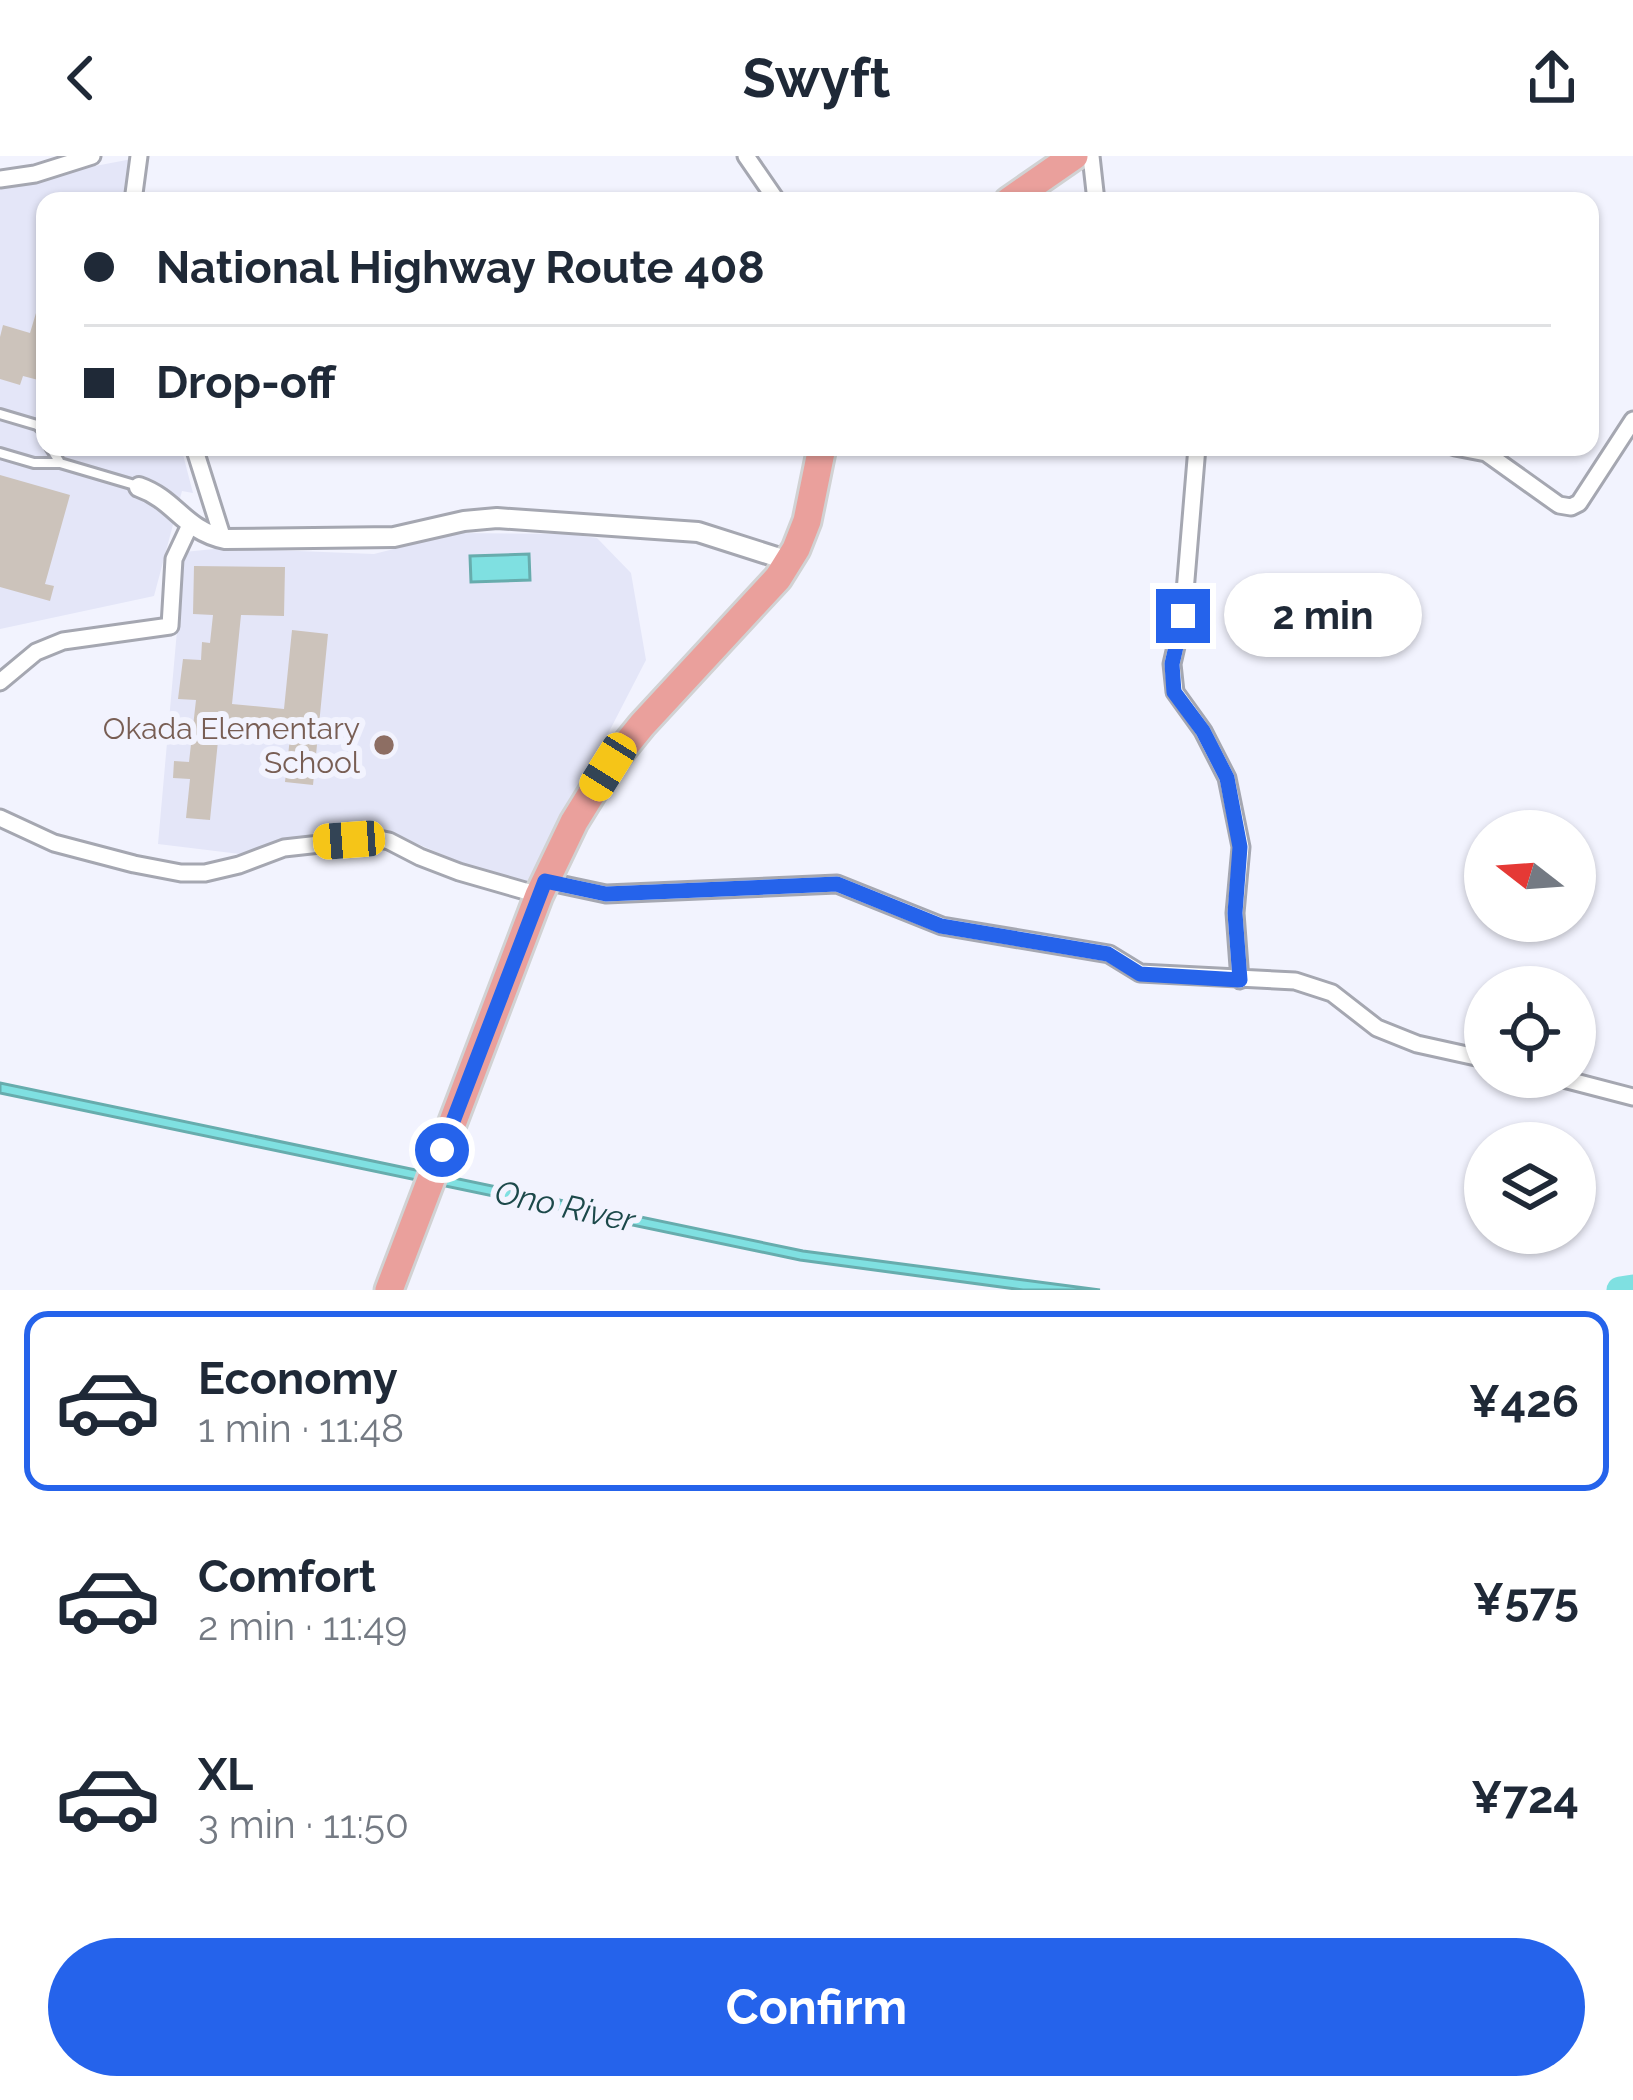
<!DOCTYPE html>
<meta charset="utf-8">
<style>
body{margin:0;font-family:Raleway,sans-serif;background:#f6f6f7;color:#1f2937;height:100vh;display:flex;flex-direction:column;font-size:45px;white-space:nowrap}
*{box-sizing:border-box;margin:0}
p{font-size:39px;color:#747a83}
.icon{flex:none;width:66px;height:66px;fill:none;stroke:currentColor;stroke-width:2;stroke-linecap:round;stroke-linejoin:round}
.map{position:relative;height:1134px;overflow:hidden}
.sheet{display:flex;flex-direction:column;background:#fff;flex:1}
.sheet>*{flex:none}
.hud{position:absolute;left:36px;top:36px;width:1563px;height:264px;border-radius:24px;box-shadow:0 3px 9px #0004;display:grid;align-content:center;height:264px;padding:0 48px;background:#fff}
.needle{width:78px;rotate:287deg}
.fabs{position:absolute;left:1464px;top:654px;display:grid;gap:24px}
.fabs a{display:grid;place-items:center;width:132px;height:132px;border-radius:50%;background:#fff;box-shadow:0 3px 9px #0004;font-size:60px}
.end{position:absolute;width:54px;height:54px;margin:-27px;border:15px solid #2563eb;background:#fff;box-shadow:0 0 0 6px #fff}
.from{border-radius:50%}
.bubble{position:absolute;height:84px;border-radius:42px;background:#fff;box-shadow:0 3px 9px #0004;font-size:39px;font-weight:700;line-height:84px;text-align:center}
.car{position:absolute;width:36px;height:72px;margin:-36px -18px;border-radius:15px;box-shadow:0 0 9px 3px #0007;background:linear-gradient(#f5c518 24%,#345 0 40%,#f5c518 0 76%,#345 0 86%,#f5c518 0)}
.hud b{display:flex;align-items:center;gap:42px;height:114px;font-size:45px}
.hud b+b{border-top:3px solid #e0e1e3}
.hud i{width:30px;height:30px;background:#1f2937}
ul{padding:21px 0 0;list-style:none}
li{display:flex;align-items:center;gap:36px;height:180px;margin:0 24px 18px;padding:0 24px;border:6px solid transparent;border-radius:24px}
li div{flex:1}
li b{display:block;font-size:45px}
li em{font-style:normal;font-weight:700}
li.active{border-color:#2563eb}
li>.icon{width:108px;height:108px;stroke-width:1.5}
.button{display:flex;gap:24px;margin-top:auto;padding:24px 48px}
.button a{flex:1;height:138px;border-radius:72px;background:#2563eb;color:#fff;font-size:48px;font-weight:700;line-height:138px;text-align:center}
header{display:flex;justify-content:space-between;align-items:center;height:156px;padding:0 48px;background:#fff;font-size:54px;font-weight:700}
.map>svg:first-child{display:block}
.built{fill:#e4e6f8}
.water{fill:#7fe0e1;stroke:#67acad;stroke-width:3}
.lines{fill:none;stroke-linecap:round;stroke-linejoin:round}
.river{stroke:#7fe0e1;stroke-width:27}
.building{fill:#ccc3bb}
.service-casing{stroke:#a5a7b1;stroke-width:14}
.minor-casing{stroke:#a5a7b1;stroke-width:21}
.tertiary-casing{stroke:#a5a7b1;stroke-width:24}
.trunk-casing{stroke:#d1d2d3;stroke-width:33}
.service{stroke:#fff;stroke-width:8}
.minor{stroke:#fff;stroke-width:15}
.tertiary{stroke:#fff;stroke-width:18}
.trunk{stroke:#eaa09c;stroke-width:27}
.route{stroke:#2563eb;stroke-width:15}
.education-dot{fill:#8d6e63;stroke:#f2f3fe;stroke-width:4.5}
.labels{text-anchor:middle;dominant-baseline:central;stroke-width:12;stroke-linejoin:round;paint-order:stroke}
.education-label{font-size:30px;fill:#785e54;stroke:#f2f3fe;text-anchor:end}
.water-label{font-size:33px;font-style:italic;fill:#1c494a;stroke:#f2f3fe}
</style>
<header><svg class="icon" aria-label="back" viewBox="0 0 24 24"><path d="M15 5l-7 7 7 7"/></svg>Swyft<svg class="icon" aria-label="share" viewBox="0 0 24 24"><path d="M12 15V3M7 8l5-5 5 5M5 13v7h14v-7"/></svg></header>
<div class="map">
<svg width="1633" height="1134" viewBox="0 0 1633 1134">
<rect width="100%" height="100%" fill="#f2f3fe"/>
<path class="built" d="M132 3 126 45H45V291H181L193 337 182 335 154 440 0 473V28Z
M457 377 568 378 597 382 631 417 646 504 530 729 471 711 388 675 326 677 240 698 158 688 184 396 224 392 374 398Z"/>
<path class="water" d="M529 398 530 424 471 426 470 400Z
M0 927 803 1095 1100 1134H1023L800 1104 0 937Z"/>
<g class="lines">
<path class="river" d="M1620 1134 1633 1132"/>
</g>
<path class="building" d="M42 137 45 138V216L42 225 23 220 20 229 0 223V181L3 169 30 177Z
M0 319 70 339 45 428 54 430 50 445 0 431Z
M194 410 285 411 284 460 241 459 232 548 284 553 292 474 328 478 313 629 285 626 290 582 219 575 210 664 186 662 190 623 173 622 174 605 189 606 196 544 178 543 183 503 201 504 202 486 210 487 213 459 193 458Z"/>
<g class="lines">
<defs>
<path id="service" d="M0 258 37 269 45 276
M50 291 59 305
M0 297 34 307H60L138 330"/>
<path id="minor" d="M746 0 777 45
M1091 0 1096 45
M0 23 35 18 92 0
M133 45 139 0
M194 291 223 383
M1197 291 1183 460 1172 508 1175 536 1203 575 1227 622 1241 691 1235 757 1240 824
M1455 291 1486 297 1559 349 1571 351 1579 347 1633 264
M0 526 36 496 63 485 170 470 174 403 190 369
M0 662 54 687 134 708 181 717H205L239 709 284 692 374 682 389 685 420 701 459 716 539 739
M545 725 606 738 837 728 942 770 1109 798 1140 817 1295 825 1332 837 1377 872 1417 888 1485 903
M1556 921 1633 941"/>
<path id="tertiary" d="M139 331C176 344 183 374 225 383L394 381 464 365 497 362 698 376 789 405"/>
<path id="trunk" d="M1009 45 1074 0
M389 1134 539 739 574 666 608 611 642 569 778 422 796 393 807 365 822 291"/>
</defs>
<use href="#service" class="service-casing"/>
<use href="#minor" class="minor-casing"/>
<use href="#tertiary" class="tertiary-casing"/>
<use href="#trunk" class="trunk-casing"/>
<use href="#service" class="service"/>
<use href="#minor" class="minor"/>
<use href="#tertiary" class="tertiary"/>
<use href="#trunk" class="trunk"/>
</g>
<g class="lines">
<path class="route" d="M442 994 545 725 606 738 837 728 941 770 1108 798 1140 818 1240 824 1235 757 1240 691 1227 622 1203 575 1174 536 1172 508 1183 460"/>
</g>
<circle class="education-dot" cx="384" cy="589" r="12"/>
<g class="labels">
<g class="education-label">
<text x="360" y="572">Okada Elementary<tspan x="360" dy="34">School</tspan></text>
</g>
<g class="water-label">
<text transform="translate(565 1050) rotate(12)">Ono River</text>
</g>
</g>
</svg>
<div class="fabs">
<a><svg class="needle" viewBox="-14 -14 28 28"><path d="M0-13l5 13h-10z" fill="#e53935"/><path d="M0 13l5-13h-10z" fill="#747a83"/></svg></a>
<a><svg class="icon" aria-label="locate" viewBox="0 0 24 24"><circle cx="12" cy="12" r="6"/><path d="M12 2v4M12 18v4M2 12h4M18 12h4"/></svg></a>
<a><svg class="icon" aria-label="layers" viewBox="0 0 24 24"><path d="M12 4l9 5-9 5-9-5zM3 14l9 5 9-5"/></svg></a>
</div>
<i class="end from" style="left:442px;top:994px"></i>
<i class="end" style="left:1183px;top:460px"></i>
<div class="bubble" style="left:1224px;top:417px;width:198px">2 min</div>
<i class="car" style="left:608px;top:611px;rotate:212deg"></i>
<i class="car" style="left:349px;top:684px;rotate:266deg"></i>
<div class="hud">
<b><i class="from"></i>National Highway Route 408</b>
<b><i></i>Drop-off</b>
</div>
</div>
<section class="sheet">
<ul>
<li class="active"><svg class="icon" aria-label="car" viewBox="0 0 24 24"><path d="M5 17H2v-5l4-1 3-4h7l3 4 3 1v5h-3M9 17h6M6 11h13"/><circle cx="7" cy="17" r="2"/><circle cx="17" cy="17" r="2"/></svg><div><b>Economy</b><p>1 min · 11:48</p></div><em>¥426</em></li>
<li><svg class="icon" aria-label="car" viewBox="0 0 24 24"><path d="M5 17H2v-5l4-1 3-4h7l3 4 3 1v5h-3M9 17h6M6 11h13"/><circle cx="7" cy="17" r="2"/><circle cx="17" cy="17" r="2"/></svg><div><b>Comfort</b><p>2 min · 11:49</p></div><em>¥575</em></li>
<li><svg class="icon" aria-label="car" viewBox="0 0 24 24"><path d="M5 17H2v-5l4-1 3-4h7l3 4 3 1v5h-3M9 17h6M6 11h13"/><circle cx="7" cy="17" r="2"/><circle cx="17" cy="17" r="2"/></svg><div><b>XL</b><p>3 min · 11:50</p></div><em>¥724</em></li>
</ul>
<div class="button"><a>Confirm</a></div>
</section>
